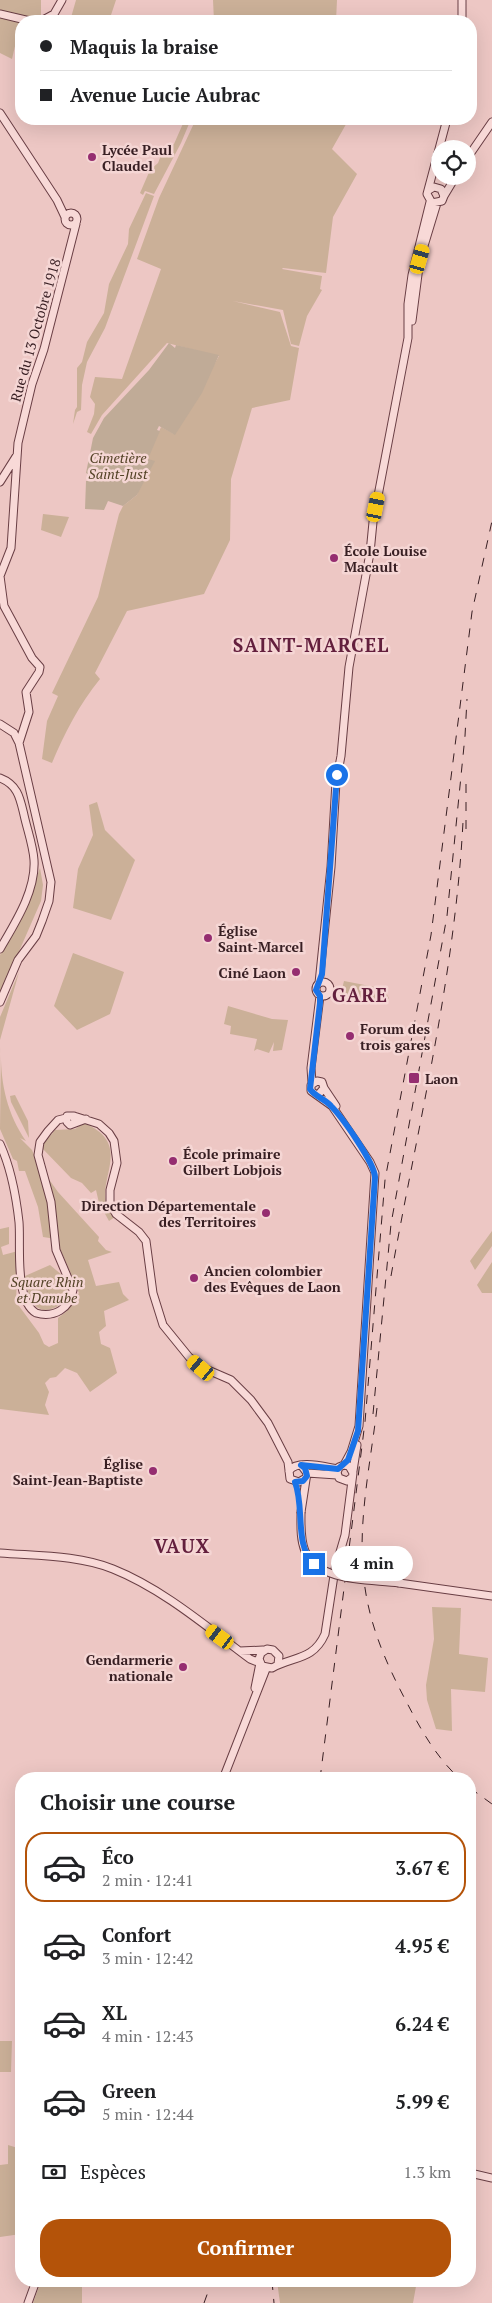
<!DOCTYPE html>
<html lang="fr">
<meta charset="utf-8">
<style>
body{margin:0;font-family:"PT Serif",serif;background:#f2f2f2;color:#202124;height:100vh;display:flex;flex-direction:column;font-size:19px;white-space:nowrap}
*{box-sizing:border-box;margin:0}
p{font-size:16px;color:#757577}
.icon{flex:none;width:28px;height:28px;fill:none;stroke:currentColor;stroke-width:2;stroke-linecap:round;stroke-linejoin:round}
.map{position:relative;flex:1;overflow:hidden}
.drawer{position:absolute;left:15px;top:1772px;width:461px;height:515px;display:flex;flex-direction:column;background:#fff;border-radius:20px;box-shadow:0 5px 20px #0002}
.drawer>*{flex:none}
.hud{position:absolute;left:15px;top:15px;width:462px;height:110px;border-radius:20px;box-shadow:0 5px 20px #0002;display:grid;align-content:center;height:110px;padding:0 25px;background:#fff}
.buttons{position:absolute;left:431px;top:140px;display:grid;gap:10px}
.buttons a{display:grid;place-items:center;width:45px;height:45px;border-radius:50%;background:#fff;box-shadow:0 5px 20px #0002;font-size:25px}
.end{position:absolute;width:22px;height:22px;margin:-11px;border:6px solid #1a73e8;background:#fff;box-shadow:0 0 0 2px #fff}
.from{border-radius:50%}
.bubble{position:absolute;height:35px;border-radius:18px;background:#fff;box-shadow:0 5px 20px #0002;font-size:16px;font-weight:800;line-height:35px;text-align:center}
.car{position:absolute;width:15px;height:30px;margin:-15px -8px;border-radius:6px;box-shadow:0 0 4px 1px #0007;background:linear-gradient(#f5c518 24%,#345 0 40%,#f5c518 0 76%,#345 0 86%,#f5c518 0)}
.hud b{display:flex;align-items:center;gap:18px;height:48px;font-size:19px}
.hud b+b{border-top:1px solid #e0e0e0}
.hud i{width:12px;height:12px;background:#202124}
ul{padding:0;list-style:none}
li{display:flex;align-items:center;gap:15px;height:70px;margin:0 10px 8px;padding:0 15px;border:2px solid transparent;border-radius:20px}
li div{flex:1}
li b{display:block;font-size:19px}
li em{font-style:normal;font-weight:800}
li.current{border-color:#b45309}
li>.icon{width:45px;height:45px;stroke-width:1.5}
h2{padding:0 25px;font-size:22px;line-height:60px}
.pay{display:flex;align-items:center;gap:12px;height:55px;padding:0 25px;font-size:19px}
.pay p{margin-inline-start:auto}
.cta{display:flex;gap:10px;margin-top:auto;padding:10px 25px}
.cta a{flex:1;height:58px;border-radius:20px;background:#b45309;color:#fff;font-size:20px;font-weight:800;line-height:58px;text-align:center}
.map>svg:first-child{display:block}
.green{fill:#cbb098}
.cemetery{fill:#c0ab97}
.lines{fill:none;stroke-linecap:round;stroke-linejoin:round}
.secondary-casing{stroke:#693e44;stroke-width:9}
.secondary{stroke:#f8d9d7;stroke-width:7}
.rail{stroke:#381f23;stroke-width:1;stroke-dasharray:9 9;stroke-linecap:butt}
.secondary-bridge-casing{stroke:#693e44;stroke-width:9;stroke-linecap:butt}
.secondary-bridge{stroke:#f8d9d7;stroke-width:7}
.route{stroke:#1a73e8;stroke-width:6}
.poi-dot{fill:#952d70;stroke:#f5d6d4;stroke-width:2}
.labels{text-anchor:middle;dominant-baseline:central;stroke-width:5;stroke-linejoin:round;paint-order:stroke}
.poi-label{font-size:14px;font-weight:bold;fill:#381f23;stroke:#f5d6d4;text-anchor:start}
.street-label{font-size:14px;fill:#381f23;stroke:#f5d6d4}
.park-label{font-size:14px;font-style:italic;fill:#534226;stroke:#f5d6d4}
.district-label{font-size:19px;font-weight:bold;letter-spacing:1px;fill:#631f3d;stroke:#f5d6d4}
</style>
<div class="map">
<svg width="492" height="2303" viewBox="0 0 492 2303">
<rect width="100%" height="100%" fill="#edc7c4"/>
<path class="green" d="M0 0H41V17L22 16 12 59 0 53Z
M76 0H116L109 21H70Z
M213 0H337L336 21H214Z
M185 119H191L181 143 154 194 145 191 143 195 140 193 150 170 158 163 163 150 174 144Z
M196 119H349L332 149 357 174 333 217 326 273 283 268 282 269 322 276 320 289 322 290 307 316 299 346 291 344 283 310 233 301 280 312 291 346 299 348 290 400 252 408 231 479 230 540 204 594 127 611 95 673 100 679C79 705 65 732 52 763L42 759 47 721 58 696 52 693 98 597 119 514 123 506 137 495 147 459 161 427 174 434 219 356 167 343 102 415 91 434 87 432 94 414 95 404 90 397 95 377 122 379 161 269 137 259 159 198Z
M146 193 154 196 105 328 87 362 82 385 81 410 77 412 73 424 75 410 77 407V368L82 362 87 342 104 313 109 284 128 244 129 229Z
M43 514 69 517 61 537 41 530Z
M97 802 105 830 135 860 111 920 73 908 78 869 93 835 89 805Z
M40 868 43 885 41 901 0 995V955L22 917Z
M73 953 124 972 110 1014 77 1030 54 1006Z
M19 972 0 1040V1017Z
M344 981 375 987 379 992 386 993 389 998 387 1002 366 1001 341 993Z
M228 1006 272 1019 288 1020 282 1050 273 1051 274 1042 269 1053 257 1049 254 1051 257 1039 230 1034 231 1026 224 1024Z
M1 1046C0 1081 6 1112 26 1141L20 1138 32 1150 38 1164 58 1192 99 1237 98 1241 106 1250 112 1252 88 1260 96 1286 119 1282 123 1294 129 1300 104 1311 106 1326 99 1332 101 1344 110 1348 117 1373 90 1392 77 1373 65 1368 56 1377 50 1378 45 1383 49 1392 45 1405 49 1415 0 1409V1229L9 1227V1244L1 1247 3 1255 18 1251 16 1302 39 1333 44 1344 49 1347 58 1343V1318L67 1311 79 1293 56 1239 43 1237 38 1207 25 1171H19L17 1161 13 1159 0 1129Z
M15 1095 28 1121 29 1138 11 1102 10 1096Z
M84 1123C141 1147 84 1189 115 1217L109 1221 99 1203 96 1190 91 1193 82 1183 71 1178 41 1147 55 1130 75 1129Z
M492 1231V1246L475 1270 470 1261Z
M492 1262V1293H482L477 1285Z
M50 1265 62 1275 68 1290 61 1304C36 1321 27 1298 25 1276Z
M432 1607 461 1608 459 1654 488 1658 485 1692 451 1689 452 1731 436 1729 427 1700 426 1685 434 1639Z
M0 2041H12L11 2072H0Z
M8 2145 21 2149V2234L0 2237V2165L8 2164Z
M41 2281H82V2303H33Z
M277 2281H417L413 2303H280Z"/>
<path class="cemetery" d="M169 343 175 348 176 345 219 355 202 393 175 435 159 426 157 430 160 431 148 459 155 461 137 495 123 506 108 501 104 510 85 509 86 481H90V475L86 473 93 438 104 418 149 370Z"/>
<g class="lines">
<defs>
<path id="secondary" d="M0 14 30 21
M41 21 54 14 62 0
M462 21V0
M0 113 57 200 65 217
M468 157 492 122
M429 190 434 187 441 189 444 196 442 201 432 203 427 194 447 119
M444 196 456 176
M65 219a6 6 0 1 1 12 0a6 6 0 1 1-12 0Z
M412 321 420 259 437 203
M0 482 17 455
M0 724 14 733 19 743 51 882 49 901 42 921 36 936 18 960 0 1002
M19 743 29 712 26 692 39 672 40 667 32 658 4 606 0 576 11 548 18 443 32 384 44 349 76 224
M0 778C18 785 20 798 24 815 27 829 33 845 34 860 36 891 15 923 0 949
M316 989a7 7 0 1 1 14 0a7 7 0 1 1-14 0Z
M319 983 331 867 336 782 341 756 349 667 370 553 373 522 408 338V304L412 275 430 202
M312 1083 311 1068 320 996
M324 1088 336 1106
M318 1095 324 1088 322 1082 317 1081 311 1085V1091L332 1106 370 1162 375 1173 359 1426 351 1452 344 1465
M74 1116 99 1124 109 1133 114 1141 117 1163 110 1190V1203L116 1214 139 1232 146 1241 153 1293 163 1325 189 1357 201 1367 231 1380 251 1400 268 1423 288 1462 290 1479 299 1482 306 1478
M75 1123 74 1116H67V1122L70 1125 86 1119
M0 1144C11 1168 16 1195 19 1222 21 1244 14 1300 36 1313 54 1318 70 1309 73 1290L56 1250 51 1202 38 1155 40 1142 48 1131 58 1120 66 1118
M301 1465 307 1473 301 1512
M289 1471C297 1459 325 1467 338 1469
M353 1471 357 1445
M307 1473 337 1475
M0 1553C37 1556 78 1555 113 1569 163 1589 207 1627 250 1659L260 1663
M399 1583 492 1596
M240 1651 263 1650
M278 1664 279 1656 273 1650 267 1649 261 1653 259 1659 262 1666 272 1668C293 1656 313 1661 325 1634L335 1569 345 1535 353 1473 349 1466 344 1465 339 1467 337 1473 339 1478 347 1481 351 1478
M255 1688 260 1663
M223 1779 266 1669
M470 2173 492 2178
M28 2303 36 2281"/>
</defs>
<use href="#secondary" class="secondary-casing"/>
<use href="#secondary" class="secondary"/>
<path class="rail" d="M466 829V784
M391 1276C418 1125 455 975 463 822
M377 1408C370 1467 356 1529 365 1588 371 1629 387 1665 406 1701 421 1730 436 1757 460 1779
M373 1414 391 1224 447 916 465 736 467 699
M320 1779 365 1422 385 1180 431 935 472 612 492 521
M470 1788 492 1804
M272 2281 274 2303
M204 2303 212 2281"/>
<defs>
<path id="secondary-bridge" d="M301 1512C301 1525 300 1539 305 1551 319 1583 370 1579 399 1583"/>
</defs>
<use href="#secondary-bridge" class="secondary-bridge-casing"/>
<use href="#secondary-bridge" class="secondary-bridge"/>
</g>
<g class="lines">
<path class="route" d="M314 1564C294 1545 305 1508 295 1482L303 1481 307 1476 305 1468 301 1465 338 1469 348 1460 358 1431 375 1177C374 1162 342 1117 331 1106 325 1099 314 1096 310 1089L320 1003V996L316 990 322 974 337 775"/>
</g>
<g class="poi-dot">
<circle cx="92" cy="157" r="5"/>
<circle cx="334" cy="558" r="5"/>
<circle cx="208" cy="938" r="5"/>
<circle cx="296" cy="972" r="5"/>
<circle cx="350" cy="1036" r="5"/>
<rect x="408" y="1072" width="12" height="12" rx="2.5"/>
<circle cx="173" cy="1161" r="5"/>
<circle cx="266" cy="1213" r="5"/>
<circle cx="194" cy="1278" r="5"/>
<circle cx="153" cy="1471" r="5"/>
<circle cx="183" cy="1667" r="5"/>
</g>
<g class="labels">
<g class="poi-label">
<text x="102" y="149">Lycée Paul<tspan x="102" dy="16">Claudel</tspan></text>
<text x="344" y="550">École Louise<tspan x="344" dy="16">Macault</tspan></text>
<text x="218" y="930">Église<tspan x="218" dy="16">Saint-Marcel</tspan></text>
<text x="286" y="972" text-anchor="end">Ciné Laon</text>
<text x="360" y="1028">Forum des<tspan x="360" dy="16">trois gares</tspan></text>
<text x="425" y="1078">Laon</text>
<text x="183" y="1153">École primaire<tspan x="183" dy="16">Gilbert Lobjois</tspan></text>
<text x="256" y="1205" text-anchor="end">Direction Départementale<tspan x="256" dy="16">des Territoires</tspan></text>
<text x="204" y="1270">Ancien colombier<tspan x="204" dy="16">des Evêques de Laon</tspan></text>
<text x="143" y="1463" text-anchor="end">Église<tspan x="143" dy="16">Saint-Jean-Baptiste</tspan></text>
<text x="173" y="1659" text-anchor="end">Gendarmerie<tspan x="173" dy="16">nationale</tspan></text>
</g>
<g class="street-label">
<text transform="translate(35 330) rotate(-74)">Rue du 13 Octobre 1918</text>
</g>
<g class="park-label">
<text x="118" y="457">Cimetière<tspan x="118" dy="16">Saint-Just</tspan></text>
<text x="47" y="1281">Square Rhin<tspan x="47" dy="16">et Danube</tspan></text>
</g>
<g class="district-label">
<text x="311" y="644">SAINT-MARCEL</text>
<text x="360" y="994">GARE</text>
<text x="182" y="1545">VAUX</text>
</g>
</g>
</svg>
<div class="buttons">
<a><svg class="icon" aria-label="locate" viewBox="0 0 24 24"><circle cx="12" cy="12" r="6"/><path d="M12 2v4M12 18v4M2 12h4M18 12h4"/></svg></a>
</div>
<i class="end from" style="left:337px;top:775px"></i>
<i class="end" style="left:314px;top:1564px"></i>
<div class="bubble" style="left:331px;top:1546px;width:82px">4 min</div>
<i class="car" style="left:420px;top:259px;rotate:16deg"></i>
<i class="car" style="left:376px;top:507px;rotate:11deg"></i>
<i class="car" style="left:201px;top:1368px;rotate:310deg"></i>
<i class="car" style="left:220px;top:1637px;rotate:306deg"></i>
<div class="hud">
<b><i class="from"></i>Maquis la braise</b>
<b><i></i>Avenue Lucie Aubrac</b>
</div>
<section class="drawer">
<h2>Choisir une course</h2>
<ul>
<li class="current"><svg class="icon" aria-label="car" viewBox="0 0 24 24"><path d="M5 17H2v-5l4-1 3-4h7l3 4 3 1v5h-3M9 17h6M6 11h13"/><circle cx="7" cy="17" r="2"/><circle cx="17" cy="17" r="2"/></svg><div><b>Éco</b><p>2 min · 12:41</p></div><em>3.67 €</em></li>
<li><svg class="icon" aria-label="car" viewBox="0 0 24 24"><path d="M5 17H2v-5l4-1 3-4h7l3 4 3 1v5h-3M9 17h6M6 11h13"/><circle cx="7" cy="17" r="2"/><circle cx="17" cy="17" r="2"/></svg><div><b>Confort</b><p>3 min · 12:42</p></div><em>4.95 €</em></li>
<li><svg class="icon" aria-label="car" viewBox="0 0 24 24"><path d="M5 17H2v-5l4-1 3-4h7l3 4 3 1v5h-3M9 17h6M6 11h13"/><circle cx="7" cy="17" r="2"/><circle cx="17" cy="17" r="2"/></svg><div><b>XL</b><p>4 min · 12:43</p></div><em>6.24 €</em></li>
<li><svg class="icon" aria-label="car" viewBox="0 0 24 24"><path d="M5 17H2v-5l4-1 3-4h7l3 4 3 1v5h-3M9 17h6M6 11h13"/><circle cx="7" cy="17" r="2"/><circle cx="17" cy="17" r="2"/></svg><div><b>Green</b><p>5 min · 12:44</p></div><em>5.99 €</em></li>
</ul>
<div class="pay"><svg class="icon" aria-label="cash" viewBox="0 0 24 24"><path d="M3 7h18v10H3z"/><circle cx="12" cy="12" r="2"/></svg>Espèces<p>1.3 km</p></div>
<div class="cta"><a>Confirmer</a></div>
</section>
</div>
